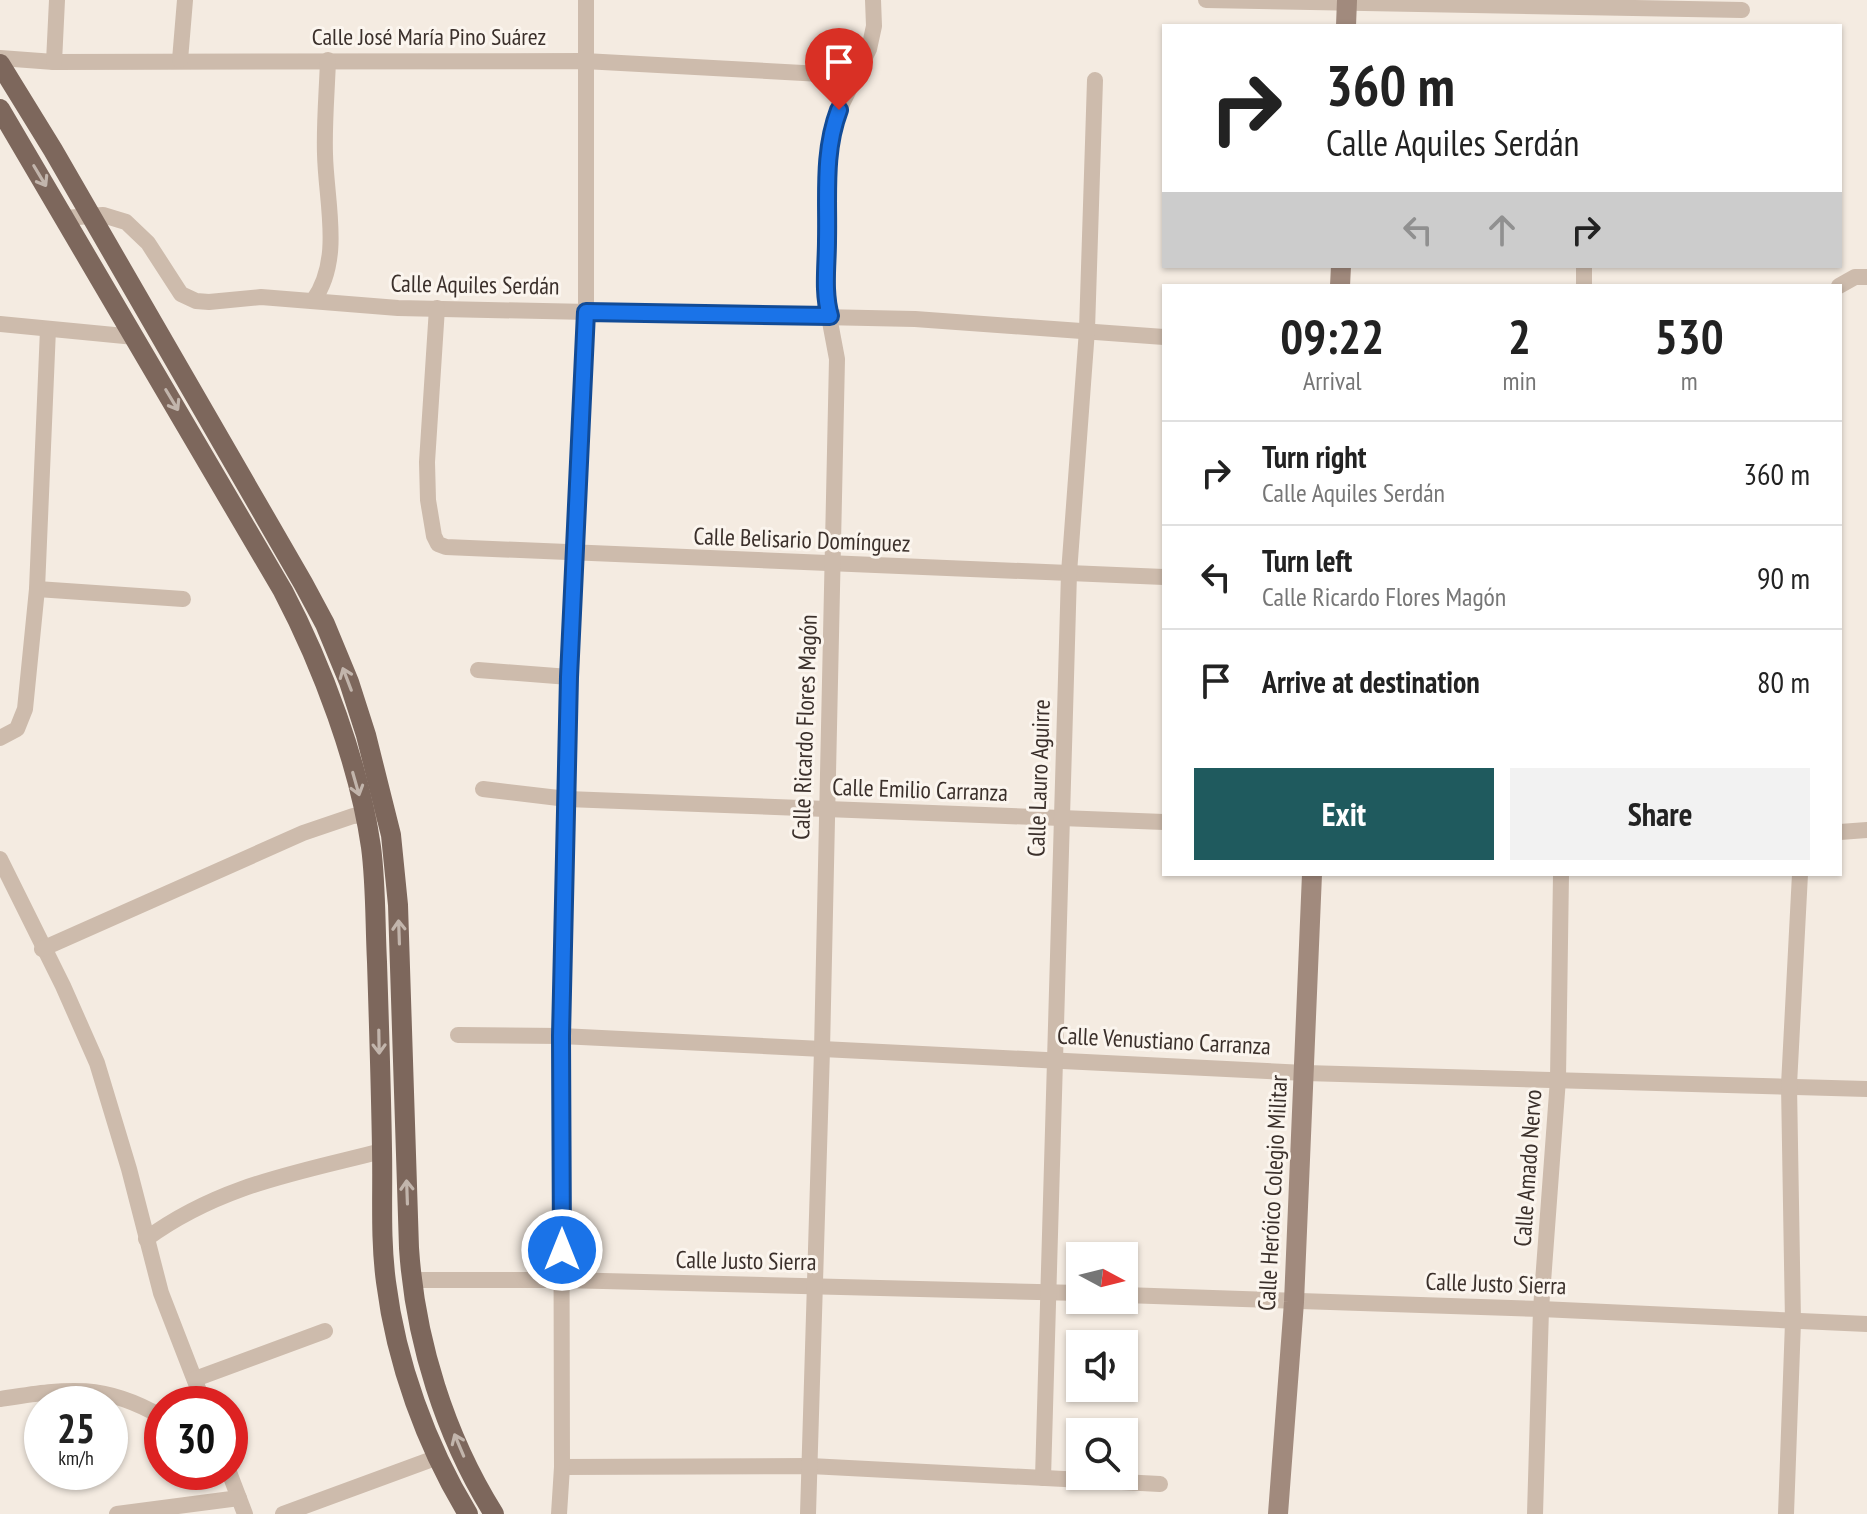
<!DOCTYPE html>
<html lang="en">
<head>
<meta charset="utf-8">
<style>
  body { margin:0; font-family:"PT Sans Narrow",sans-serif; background:#f2f2f2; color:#222; height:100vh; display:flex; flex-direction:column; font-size:30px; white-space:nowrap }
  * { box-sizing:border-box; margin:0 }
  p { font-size:26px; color:#767676 }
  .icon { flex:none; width:44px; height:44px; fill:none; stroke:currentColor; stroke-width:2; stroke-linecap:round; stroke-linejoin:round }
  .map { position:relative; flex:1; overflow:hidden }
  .sheet { position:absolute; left:1162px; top:284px; width:680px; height:592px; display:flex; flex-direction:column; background:#fff; border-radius:0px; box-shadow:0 2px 6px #0004 }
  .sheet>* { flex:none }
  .banner { position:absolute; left:1162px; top:24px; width:680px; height:244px; border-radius:0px; box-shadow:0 2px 6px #0004; background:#fff; color:#222; overflow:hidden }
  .needle { width:52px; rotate:97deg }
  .tools { position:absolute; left:1066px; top:1242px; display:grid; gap:16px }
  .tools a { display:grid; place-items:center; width:72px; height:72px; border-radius:0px; background:#fff; box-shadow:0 2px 6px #0004; font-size:40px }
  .speed { position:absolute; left:24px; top:1386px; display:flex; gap:16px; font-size:40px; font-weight:700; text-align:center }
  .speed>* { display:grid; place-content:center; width:104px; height:104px; border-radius:50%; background:#fff; box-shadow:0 2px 6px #0004; line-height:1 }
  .speed small { font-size:20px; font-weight:400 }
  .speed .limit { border:12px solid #d22; background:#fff; color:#111 }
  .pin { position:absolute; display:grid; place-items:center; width:68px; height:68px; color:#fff; margin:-82px -34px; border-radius:50% 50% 50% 0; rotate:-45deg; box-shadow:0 0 8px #0007 }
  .pin .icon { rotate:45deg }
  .me { position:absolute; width:88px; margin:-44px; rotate:0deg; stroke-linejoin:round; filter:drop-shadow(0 0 6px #0008) }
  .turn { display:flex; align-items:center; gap:28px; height:168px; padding:0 32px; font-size:36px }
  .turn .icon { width:104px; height:104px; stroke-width:2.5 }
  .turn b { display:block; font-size:56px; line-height:68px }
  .lanes { display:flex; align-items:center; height:76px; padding:0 32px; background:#0003; justify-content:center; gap:40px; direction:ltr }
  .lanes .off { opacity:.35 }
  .eta { display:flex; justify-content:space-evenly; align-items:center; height:136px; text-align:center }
  .eta b { font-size:48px; font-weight:600; line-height:56px }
  .cta { display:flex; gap:16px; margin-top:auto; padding:16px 32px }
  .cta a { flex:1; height:92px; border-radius:0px; background:#1f5a5e; color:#fff; font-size:32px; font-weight:600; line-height:92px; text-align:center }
  .cta a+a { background:#f2f2f2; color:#222 }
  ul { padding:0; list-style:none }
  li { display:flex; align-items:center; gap:24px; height:104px; padding:0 32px; border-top:2px solid #e0e0e0 }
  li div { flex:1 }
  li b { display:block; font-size:30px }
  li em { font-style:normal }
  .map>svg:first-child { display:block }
</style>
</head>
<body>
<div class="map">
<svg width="1867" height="1514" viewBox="0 0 1867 1514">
  <rect width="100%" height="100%" fill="#f4ebe1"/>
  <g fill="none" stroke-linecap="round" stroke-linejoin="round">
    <!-- minor -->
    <g stroke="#cdbbac" stroke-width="16">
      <polyline points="1206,0 1742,10"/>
      <polyline points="0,58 54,62 584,61 858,76"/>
      <polyline points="180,60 185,0"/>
      <polyline points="54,62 57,0"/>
      <polyline points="65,218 103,215 126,222 148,243 181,294 196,301 209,302 261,297 398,308 915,319 1164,337"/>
      <polyline points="1584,266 1584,286"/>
      <polyline points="1839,286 1855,277 1867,277"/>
      <path d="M313,301C343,259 326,203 325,154C324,123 327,91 328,60"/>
      <polyline points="437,308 427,462 428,500 434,536 438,544 446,547 1164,577"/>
      <polyline points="0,324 135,337"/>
      <polyline points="37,589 183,599"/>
      <polyline points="478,670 569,677"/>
      <polyline points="0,738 17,729 25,709 37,589 48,329"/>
      <polyline points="483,789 567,799 1164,822"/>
      <polyline points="1840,832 1867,830"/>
      <polyline points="0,859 63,986 97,1063 129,1169 161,1293 204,1404"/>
      <polyline points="42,949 303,833 353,816 377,814"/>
      <polyline points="458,1035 561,1036 1305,1073 1867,1089"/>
      <path d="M146,1239C220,1185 296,1173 382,1151"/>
      <polyline points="411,1280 563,1280 1080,1293"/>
      <polyline points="1124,1295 1541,1309 1867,1324"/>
      <polyline points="195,1379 325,1331"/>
      <path d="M0,1399C66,1389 102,1382 162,1417"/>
      <polyline points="562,1467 810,1466 1160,1484"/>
      <polyline points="229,1472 245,1514"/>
      <polyline points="1043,1478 1069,573 1087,330 1095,80"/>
      <polyline points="117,1514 239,1498"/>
      <polyline points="283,1514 438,1457"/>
      <polyline points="559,1514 562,1467 561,1036 569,677 586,312 586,0"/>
      <polyline points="808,1514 822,1050 837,359 827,306 828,148 839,110 869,49 874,26 873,0"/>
      <polyline points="1535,1514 1541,1309 1558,1079 1561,874"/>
      <polyline points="1786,1514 1793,1322 1789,1085 1800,874"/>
    </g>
    <!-- secondary -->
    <g stroke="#a18a7d" stroke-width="20">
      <polyline points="1346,26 1347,0"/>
      <polyline points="1340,286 1341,266"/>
      <polyline points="1278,1514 1294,1302 1312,874"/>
    </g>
    <!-- primary -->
    <g stroke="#7d675c" stroke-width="20">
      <path d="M0,64L53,150L303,583L325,624L349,682L366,735L391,835L398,905L409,1248C415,1340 445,1436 494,1514"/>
      <path d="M0,109L283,591C322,665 359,764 371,847C376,885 375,923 377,962C379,1024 381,1087 382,1149C383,1194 380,1237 386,1282C396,1362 426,1445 468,1514"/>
    </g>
  </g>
  <!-- one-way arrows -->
  <defs><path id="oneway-shaft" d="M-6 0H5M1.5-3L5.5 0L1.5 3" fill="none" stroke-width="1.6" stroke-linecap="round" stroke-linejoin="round" transform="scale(2)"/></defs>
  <g stroke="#c2b5ac">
    <use href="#oneway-shaft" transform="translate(40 176) rotate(59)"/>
    <use href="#oneway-shaft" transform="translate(172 400) rotate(59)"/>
    <use href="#oneway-shaft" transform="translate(347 679) rotate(-111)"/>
    <use href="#oneway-shaft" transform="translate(356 784) rotate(74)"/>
    <use href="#oneway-shaft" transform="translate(399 932) rotate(-92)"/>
    <use href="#oneway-shaft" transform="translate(379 1042) rotate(89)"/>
    <use href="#oneway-shaft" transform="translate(407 1192) rotate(-92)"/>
    <use href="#oneway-shaft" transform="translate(459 1445) rotate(-113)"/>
  </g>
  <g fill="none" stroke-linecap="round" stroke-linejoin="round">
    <!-- route casing -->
    <g stroke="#114b97" stroke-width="20">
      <path id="route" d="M562,1250L561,1036L569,677L586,312L830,316C823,292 827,265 827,241C828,196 823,152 839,110"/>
    </g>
    <!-- route -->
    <use href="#route" stroke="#1a73e8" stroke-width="14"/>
  </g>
  <g text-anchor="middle" stroke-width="6" stroke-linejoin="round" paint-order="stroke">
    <!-- street labels -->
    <g font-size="24" fill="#3b302b" stroke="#fbf5ee">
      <text x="429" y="45">Calle José María Pino Suárez</text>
      <text transform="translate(475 285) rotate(1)" y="8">Calle Aquiles Serdán</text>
      <text transform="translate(802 540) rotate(2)" y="8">Calle Belisario Domínguez</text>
      <text transform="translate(805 727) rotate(-88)" y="8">Calle Ricardo Flores Magón</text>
      <text transform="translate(1039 778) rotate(-88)" y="8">Calle Lauro Aguirre</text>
      <text transform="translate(920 790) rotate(2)" y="8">Calle Emilio Carranza</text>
      <text transform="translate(1164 1041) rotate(3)" y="8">Calle Venustiano Carranza</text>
      <text transform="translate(1528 1168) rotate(-86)" y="8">Calle Amado Nervo</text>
      <text transform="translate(1273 1193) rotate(-87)" y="8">Calle Heróico Colegio Militar</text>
      <text transform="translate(746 1261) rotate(1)" y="8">Calle Justo Sierra</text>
      <text transform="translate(1496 1284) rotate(2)" y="8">Calle Justo Sierra</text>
    </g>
  </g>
</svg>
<div class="tools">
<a><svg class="needle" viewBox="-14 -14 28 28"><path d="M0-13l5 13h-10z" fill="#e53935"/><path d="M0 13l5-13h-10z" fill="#767676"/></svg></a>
<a><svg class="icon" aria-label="sound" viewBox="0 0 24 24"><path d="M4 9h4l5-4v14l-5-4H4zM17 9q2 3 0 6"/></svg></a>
<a><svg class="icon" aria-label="search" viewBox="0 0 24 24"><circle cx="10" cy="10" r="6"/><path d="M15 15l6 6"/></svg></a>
</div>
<div class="speed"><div>25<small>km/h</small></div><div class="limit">30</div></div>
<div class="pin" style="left:839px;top:110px;background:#d93025"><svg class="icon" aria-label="arrive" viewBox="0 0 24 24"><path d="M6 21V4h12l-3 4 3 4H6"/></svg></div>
<svg class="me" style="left:562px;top:1250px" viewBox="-20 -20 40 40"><circle r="17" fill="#1a73e8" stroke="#fff" stroke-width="3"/><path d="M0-11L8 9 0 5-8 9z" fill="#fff"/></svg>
<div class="banner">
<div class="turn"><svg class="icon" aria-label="right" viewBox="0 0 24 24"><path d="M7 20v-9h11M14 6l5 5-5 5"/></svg><div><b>360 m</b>Calle Aquiles Serdán</div></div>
<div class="lanes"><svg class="icon off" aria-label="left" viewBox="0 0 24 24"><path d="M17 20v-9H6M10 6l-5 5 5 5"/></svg><svg class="icon off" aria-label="ahead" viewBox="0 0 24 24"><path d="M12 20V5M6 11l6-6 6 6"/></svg><svg class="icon" aria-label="right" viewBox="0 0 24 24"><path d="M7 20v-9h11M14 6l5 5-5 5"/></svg></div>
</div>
<section class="sheet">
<div class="eta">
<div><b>09:22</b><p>Arrival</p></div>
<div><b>2</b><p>min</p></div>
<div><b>530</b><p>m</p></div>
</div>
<ul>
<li><svg class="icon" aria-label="right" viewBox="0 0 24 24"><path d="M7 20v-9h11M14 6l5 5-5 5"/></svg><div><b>Turn right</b><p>Calle Aquiles Serdán</p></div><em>360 m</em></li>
<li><svg class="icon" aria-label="left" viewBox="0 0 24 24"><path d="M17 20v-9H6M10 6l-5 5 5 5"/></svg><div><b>Turn left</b><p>Calle Ricardo Flores Magón</p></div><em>90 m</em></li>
<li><svg class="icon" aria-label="arrive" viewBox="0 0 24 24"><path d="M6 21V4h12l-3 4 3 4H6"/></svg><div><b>Arrive at destination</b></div><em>80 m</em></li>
</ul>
<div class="cta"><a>Exit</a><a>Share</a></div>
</section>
</div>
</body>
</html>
